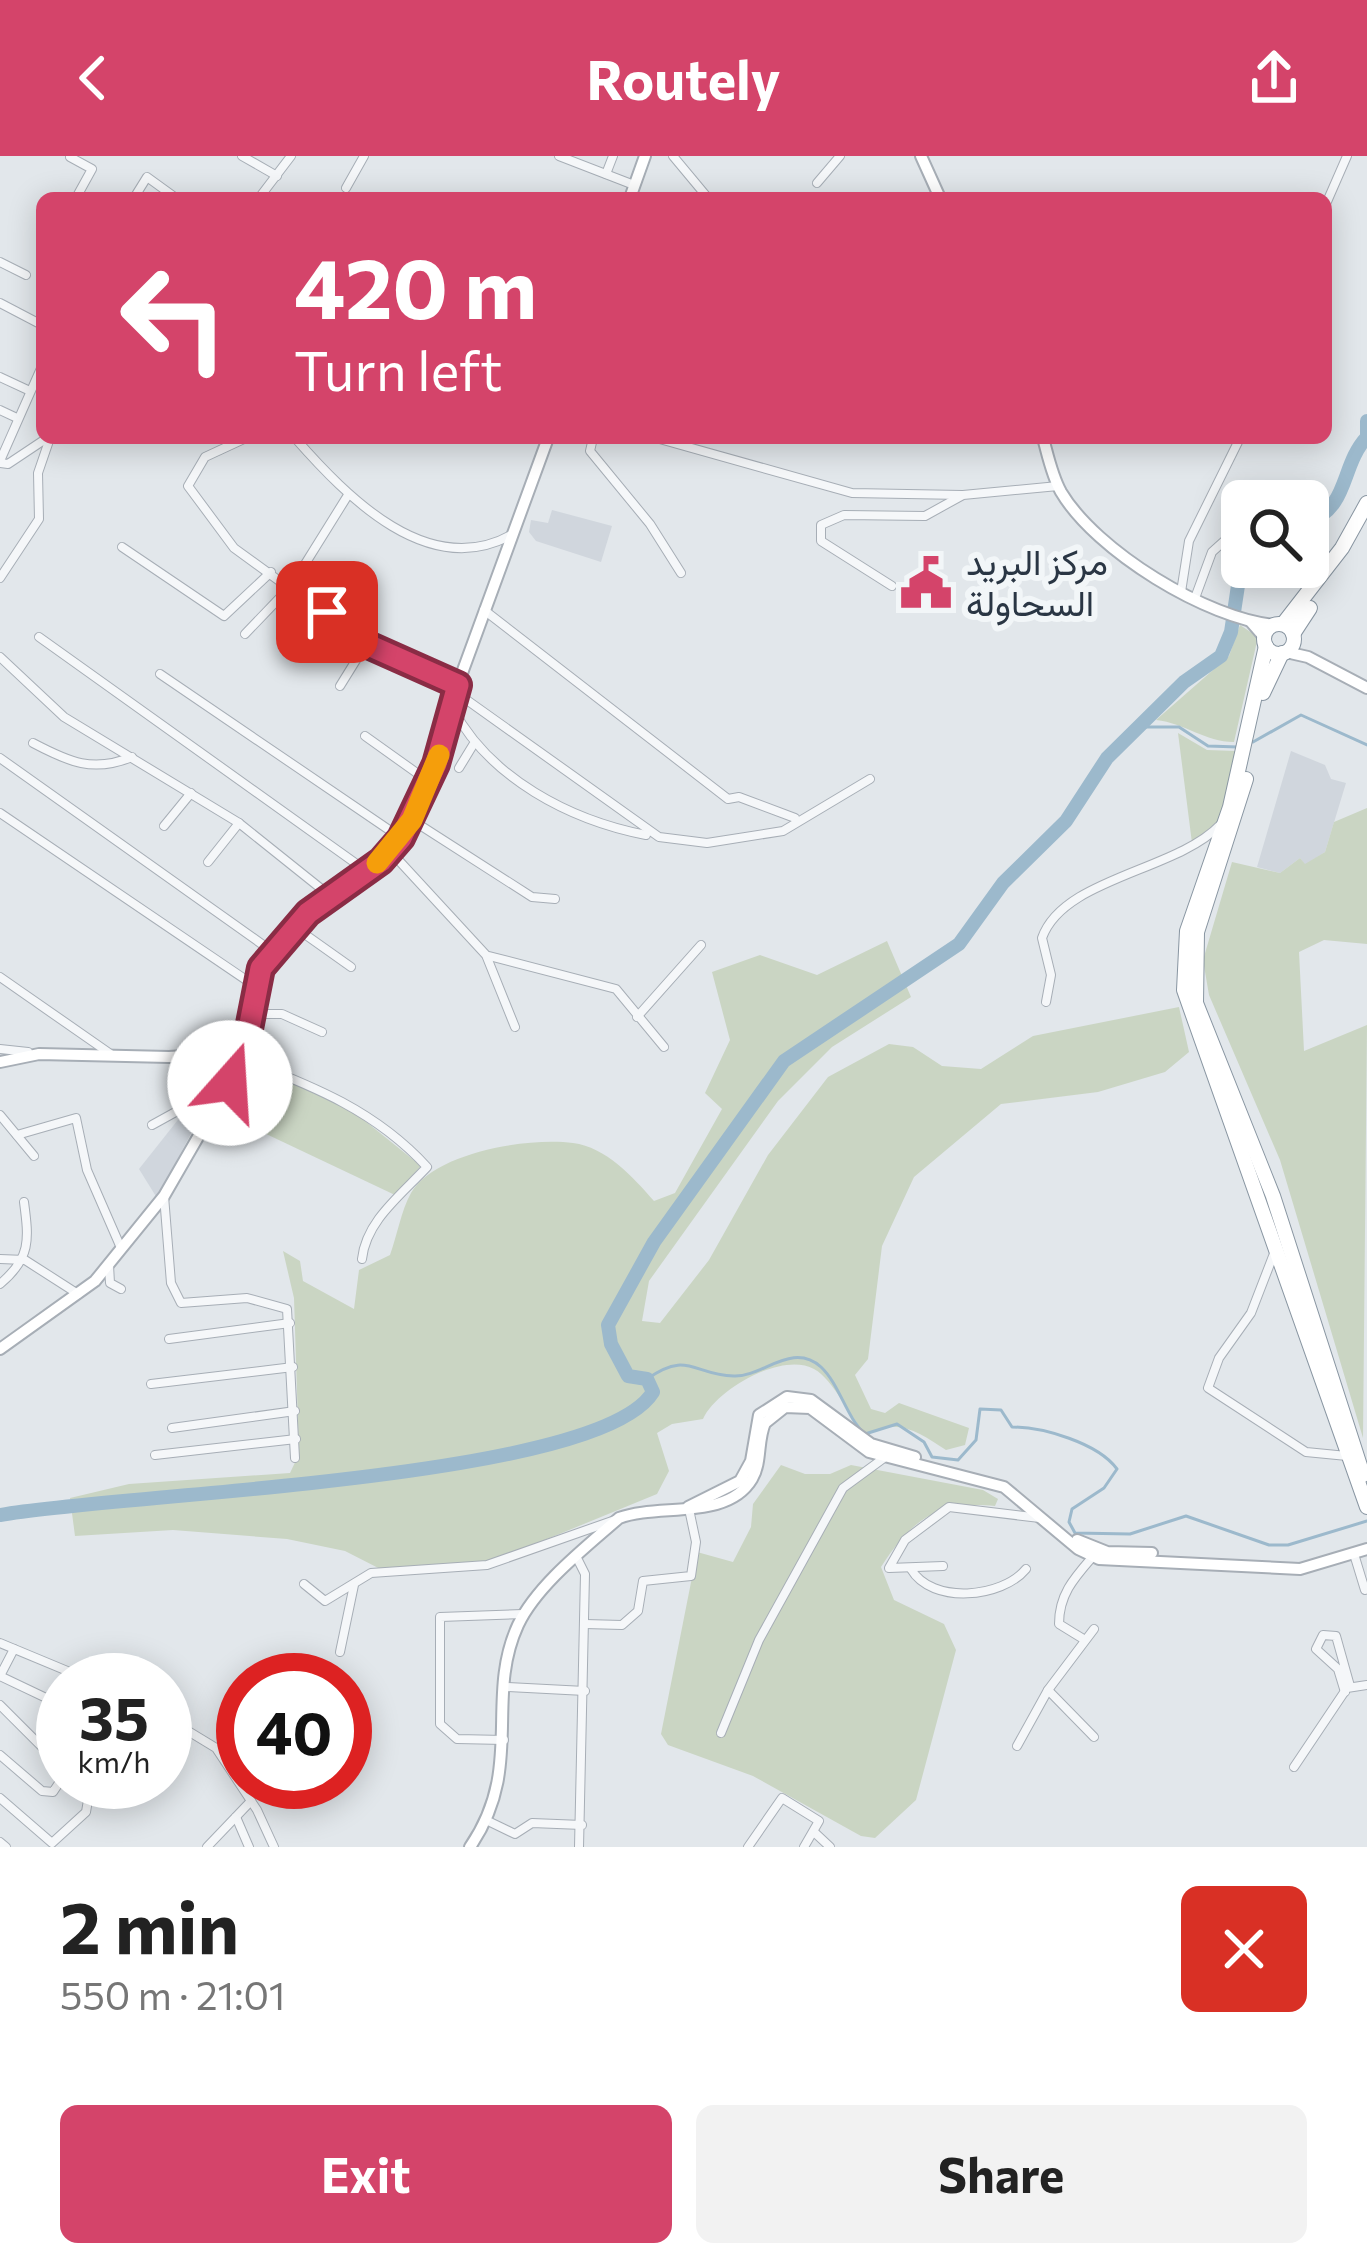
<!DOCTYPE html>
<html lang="en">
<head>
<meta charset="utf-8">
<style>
  body { margin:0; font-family:Commissioner,Vazirmatn,sans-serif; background:#f2f2f2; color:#222; height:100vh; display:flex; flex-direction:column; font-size:45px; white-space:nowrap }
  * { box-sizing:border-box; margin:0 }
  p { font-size:39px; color:#767676 }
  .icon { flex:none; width:66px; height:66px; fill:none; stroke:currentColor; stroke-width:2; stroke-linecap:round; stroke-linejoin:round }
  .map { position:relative; height:1691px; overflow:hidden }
  .drawer { display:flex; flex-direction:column; background:#fff; flex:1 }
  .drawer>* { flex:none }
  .banner { position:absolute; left:36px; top:36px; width:1296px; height:252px; border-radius:18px; box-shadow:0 6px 30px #0003; background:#d4446a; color:#fff; overflow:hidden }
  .controls { position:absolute; left:1221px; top:324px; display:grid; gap:24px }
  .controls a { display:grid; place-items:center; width:108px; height:108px; border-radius:18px; background:#fff; box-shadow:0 6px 30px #0003; font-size:60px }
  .speed { position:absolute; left:36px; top:1497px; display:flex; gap:24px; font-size:60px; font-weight:700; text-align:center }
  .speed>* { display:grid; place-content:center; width:156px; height:156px; border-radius:50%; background:#fff; box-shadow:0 6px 30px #0003; line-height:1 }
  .speed small { font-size:30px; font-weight:400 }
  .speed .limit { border:18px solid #d22; background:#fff; color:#111 }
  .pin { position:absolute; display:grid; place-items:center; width:102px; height:102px; color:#fff; margin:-51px; border-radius:24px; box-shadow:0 6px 18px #0006 }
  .me { position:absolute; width:132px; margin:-66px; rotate:19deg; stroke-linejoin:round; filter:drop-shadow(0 0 9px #0008) }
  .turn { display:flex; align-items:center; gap:42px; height:252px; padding:0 60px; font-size:54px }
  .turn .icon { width:156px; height:156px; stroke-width:2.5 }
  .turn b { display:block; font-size:84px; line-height:102px }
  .round { display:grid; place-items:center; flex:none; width:126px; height:126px; border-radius:18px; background:#f2f2f2 }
  .overview { display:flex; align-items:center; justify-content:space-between; height:204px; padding:0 60px }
  h1 { font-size:72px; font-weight:700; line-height:90px }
  .button { display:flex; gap:24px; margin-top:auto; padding:24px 60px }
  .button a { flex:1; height:138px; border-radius:18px; background:#d4446a; color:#fff; font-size:48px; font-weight:700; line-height:138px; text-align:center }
  .button a+a { background:#f2f2f2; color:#222 }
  header { display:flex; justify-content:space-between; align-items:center; height:156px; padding:0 60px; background:#d4446a; color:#fff; font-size:54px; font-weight:700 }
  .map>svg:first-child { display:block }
</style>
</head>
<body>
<header><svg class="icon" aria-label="back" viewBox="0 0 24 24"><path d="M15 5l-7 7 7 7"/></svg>Routely<svg class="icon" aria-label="share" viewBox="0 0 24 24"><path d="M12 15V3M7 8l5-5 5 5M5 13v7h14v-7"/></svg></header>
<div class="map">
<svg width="1367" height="1691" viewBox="0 0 1367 1691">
  <rect width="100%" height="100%" fill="#e2e7eb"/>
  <!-- built -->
  <g fill="#d0d6dd">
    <polygon points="552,354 612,370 601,406 536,385 529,376 531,364 548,367"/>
    <polygon points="1291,595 1325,609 1331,623 1346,627 1325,696 1305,709 1300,702 1280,717 1257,711"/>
    <polygon points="181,960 195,970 157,1042 139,1013"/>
  </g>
  <!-- green -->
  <g fill="#cad5c3">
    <path d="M1240,469L1258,481L1234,586C1205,586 1185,567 1156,564L1229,500Z"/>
    <polygon points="1178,577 1207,594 1236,595 1220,664 1192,687"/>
    <polygon points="1367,652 1367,788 1324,784 1299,796 1304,895 1367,869 1363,1282 1280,1004 1209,839 1203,804 1232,706 1280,717 1300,702 1305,708 1325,696 1334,666"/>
    <path d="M887,785L911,841L832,891L778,945L649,1125L642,1165L660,1167L709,1104L768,999L828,921L889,888L913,891L942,910L981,913L1033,880L1179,851L1189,896L1165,916L1098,936L1001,948L914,1021L882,1090L868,1203L855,1219L871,1253L885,1257L899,1247L969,1272L965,1289L946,1294C920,1277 897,1260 867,1279C850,1262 834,1224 814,1213C782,1195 716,1234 703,1263L672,1268L657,1277L669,1315L657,1338L479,1411L394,1420L345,1395L287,1383L173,1374L75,1380L70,1342L129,1328L290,1317L299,1298L294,1142L283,1095L300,1105L303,1125L354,1153L359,1114L390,1099C397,1080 401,1055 411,1037C435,996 529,981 573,987C606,991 633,1021 654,1045L675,1037L722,953L705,937L730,884L712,816L760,799L817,819Z"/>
    <polygon points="278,921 349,952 421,1010 395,1039 247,969"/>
    <path d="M781,1309L805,1318H830L851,1309L983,1334L998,1343L995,1350C938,1344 912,1363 881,1411L894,1444L944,1468L956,1494L916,1644L875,1682L861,1680L753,1620L668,1589L661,1578L697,1396L733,1406L751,1371L753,1348Z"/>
  </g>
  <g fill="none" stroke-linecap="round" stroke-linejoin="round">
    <!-- stream -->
    <g stroke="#9cb9cc" stroke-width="3">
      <polyline points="1138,571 1179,571 1208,590 1238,591"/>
      <polyline points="1253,586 1301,559 1367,589"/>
      <path d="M647,1223C688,1194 693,1219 734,1220C763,1221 792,1185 821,1211C840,1229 846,1261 865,1278L897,1268L924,1286L932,1301L958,1304L976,1284L980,1253L1001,1254L1012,1271C1043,1271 1098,1287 1117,1313L1104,1332L1072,1353L1069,1366L1075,1377L1130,1378L1186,1360L1269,1389H1288L1367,1365"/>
    </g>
    <!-- river -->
    <g stroke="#9cb9cc" stroke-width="14">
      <path d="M1308,366C1350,351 1340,310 1367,281V265"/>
      <path d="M0,1359C118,1337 598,1325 653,1236L647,1223L628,1220L611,1188L608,1169L654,1086L784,905L959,788L1003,727L1066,665L1107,602L1184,526L1221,500L1231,476L1242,403"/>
    </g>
    <!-- street casing -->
    <g stroke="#a7aeb6" stroke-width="10">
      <g id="street">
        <polyline points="242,0 277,20"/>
        <polyline points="559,0 634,29"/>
        <polyline points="673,0 708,42"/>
        <polyline points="70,1 92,13 76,42"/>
        <polyline points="606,18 613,0"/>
        <polyline points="817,27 840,0"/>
        <polyline points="346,32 364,0"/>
        <polyline points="134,42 147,21 176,42"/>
        <polyline points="259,42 291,0"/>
        <polyline points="1326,48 1347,0"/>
        <polyline points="0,106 26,119"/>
        <polyline points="0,147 42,169"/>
        <polyline points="0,221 30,235"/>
        <polyline points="0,254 17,262"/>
        <polyline points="246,282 205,301 188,330 234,392 366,488 458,528"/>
        <path d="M295,282C347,341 429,426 513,378"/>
        <polyline points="593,282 590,295 650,368 681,417"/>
        <polyline points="656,282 852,337 962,339"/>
        <polyline points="0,305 42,210"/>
        <polyline points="0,307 8,308 47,282"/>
        <polyline points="122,391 224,460 271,416"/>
        <polyline points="0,422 39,363 38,317 50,282"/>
        <polyline points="892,430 821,385 821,369 844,359 925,360 963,339 1058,330"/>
        <polyline points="1181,436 1189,385 1240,282"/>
        <polyline points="1195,442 1212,396 1242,369"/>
        <polyline points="484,454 728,643 739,641 795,662"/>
        <polyline points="245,478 292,429 348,339"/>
        <polyline points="39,481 365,714"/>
        <polyline points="0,501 64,561 239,667 329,739"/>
        <polyline points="160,518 401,682"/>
        <polyline points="340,530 366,488"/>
        <polyline points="457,537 659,681 707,687 783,675 870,623"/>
        <path d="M453,553C490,622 569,664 646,679"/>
        <polyline points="365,580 428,625"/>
        <path d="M33,587C69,606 93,617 132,601"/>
        <polyline points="0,602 273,796"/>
        <polyline points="459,612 473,589"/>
        <polyline points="0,657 255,830"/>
        <polyline points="412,664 532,741 555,743"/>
        <polyline points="164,670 191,637"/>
        <polyline points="391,696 486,799 515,871"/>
        <polyline points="208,706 239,667"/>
        <polyline points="296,772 351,811"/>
        <polyline points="489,800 616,833 664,891"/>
        <polyline points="0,821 112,899"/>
        <path d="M1046,846L1051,819L1042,782C1063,722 1176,715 1220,669"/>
        <polyline points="253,858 282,858 322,876"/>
        <polyline points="637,861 701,789"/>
        <polyline points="0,893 28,896"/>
        <path d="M243,903C313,930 376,955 427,1011C401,1039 366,1065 362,1103"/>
        <polyline points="0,959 34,1000"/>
        <polyline points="152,969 228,927"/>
        <polyline points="17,979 76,962 87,1014 121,1092"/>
        <polyline points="164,1040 171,1127 181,1147 247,1142 287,1153 295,1302"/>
        <polyline points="1275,1095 1251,1157 1219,1202 1208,1232 1306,1296 1347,1300"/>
        <polyline points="0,1103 25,1104 78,1138"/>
        <polyline points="109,1109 110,1127 121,1133"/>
        <path d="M0,1128C31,1102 29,1084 24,1046"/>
        <polyline points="169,1183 290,1167"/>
        <polyline points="151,1228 293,1211"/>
        <polyline points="172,1272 295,1255"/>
        <polyline points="155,1299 296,1283"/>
        <polyline points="1354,1398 1365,1434"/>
        <polyline points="577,1402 585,1418 579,1691"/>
        <polyline points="943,1410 889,1412 905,1384 949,1351 1040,1362"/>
        <path d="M911,1413C932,1449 1002,1442 1026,1413"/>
        <polyline points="304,1428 325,1445 371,1417 487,1409 615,1364"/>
        <polyline points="585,1468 622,1469 638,1455 643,1425 691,1420 696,1386 689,1353"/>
        <path d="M1085,1484L1059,1468C1059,1437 1076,1420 1095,1398"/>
        <polyline points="0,1487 89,1524"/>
        <polyline points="340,1496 354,1429"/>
        <polyline points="0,1520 63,1550"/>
        <polyline points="0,1520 14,1493"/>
        <polyline points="507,1531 585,1535"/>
        <polyline points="1048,1534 1094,1581"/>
        <polyline points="1345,1536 1338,1513 1316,1493 1323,1479 1336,1480 1350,1530"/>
        <polyline points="0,1549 63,1612"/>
        <polyline points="165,1561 216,1592 257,1654 274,1691"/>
        <polyline points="721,1577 759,1484 843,1332 888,1299"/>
        <polyline points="504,1584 457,1583 440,1568 440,1461 523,1458"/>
        <polyline points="1017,1590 1048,1534 1094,1473"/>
        <polyline points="0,1599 42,1635 53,1636 63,1621"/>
        <polyline points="1294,1611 1347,1532 1367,1529"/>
        <polyline points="0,1642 52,1687 86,1656 91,1626"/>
        <polyline points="236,1661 249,1691"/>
        <polyline points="488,1665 515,1678 532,1667 582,1669"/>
        <polyline points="814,1676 830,1691"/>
        <polyline points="0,1686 6,1691"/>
        <polyline points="207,1691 251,1645"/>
        <polyline points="748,1691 782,1642 819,1665 804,1691"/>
      </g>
    </g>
    <!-- secondary casing -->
    <g stroke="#a7aeb6" stroke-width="14">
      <g id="secondary">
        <polyline points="921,0 940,42"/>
        <polyline points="630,42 645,0"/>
        <path d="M1043,282C1048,300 1052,320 1061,336C1096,395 1207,463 1275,469"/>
        <polyline points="1251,466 1264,481"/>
        <polyline points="1286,496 1308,501 1367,532"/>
        <polyline points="0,906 39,898 169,901 244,896"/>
        <polyline points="0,1193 95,1125 164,1040 243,903 261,812 308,757 381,705 401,682 436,608 458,528 548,282"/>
        <polyline points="688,1351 740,1325 751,1305 759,1259 787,1241 811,1244 871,1288 915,1301"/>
        <polyline points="1077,1384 1107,1396 1152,1397"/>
        <path d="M470,1691C525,1611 484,1543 518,1469C537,1429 586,1391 619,1362C658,1347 727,1365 752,1323C762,1306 757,1285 765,1267L785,1251L810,1252L869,1296L1004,1331L1078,1393L1099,1403L1300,1413L1367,1393"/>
      </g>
    </g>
    <!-- highway casing -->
    <g stroke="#8996a2" stroke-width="16">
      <g id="highway">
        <polyline points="1283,468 1342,392 1367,347"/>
        <circle cx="1279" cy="483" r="15"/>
        <polyline points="1293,478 1310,452"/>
        <polyline points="1266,490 1230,651 1187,775 1184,834 1367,1351"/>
        <polyline points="1263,537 1282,497"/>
        <polyline points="1246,623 1197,776 1196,847 1273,1040 1363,1319"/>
      </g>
    </g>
    <!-- street -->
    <use href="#street" stroke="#f5f7f9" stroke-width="8"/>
    <!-- secondary -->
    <use href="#secondary" stroke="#fff" stroke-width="10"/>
    <!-- highway -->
    <use href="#highway" stroke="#fff" stroke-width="14"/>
  </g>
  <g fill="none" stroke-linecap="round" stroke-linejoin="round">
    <!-- route casing -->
    <g stroke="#8a2c45" stroke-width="30">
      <polyline id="route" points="230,927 243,903 261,812 308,757 381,705 401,682 436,608 458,529 366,488 327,456"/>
    </g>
    <!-- route -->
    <use href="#route" stroke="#d4446a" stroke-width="21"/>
    <!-- slow -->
    <polyline stroke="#f59e0b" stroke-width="21" points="377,707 412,664 439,599"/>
  </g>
  <!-- icons -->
  <defs>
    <g id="civic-bare" transform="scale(4.14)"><path d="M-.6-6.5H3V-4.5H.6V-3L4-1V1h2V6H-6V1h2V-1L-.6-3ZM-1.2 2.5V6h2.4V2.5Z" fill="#d4446a" stroke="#f2f6f8" stroke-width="2.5" paint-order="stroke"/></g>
  </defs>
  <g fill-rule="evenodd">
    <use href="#civic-bare" x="926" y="427"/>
  </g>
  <g text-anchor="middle" stroke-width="12" stroke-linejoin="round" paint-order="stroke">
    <!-- poi labels -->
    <g font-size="36" fill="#2a3644" stroke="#f2f6f8" text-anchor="start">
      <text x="966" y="419">مركز البريد<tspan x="966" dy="41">السحاولة</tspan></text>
    </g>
  </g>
</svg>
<div class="controls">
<a><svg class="icon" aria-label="search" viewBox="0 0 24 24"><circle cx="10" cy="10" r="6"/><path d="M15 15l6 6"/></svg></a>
</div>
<div class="speed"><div>35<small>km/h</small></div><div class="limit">40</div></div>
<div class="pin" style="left:327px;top:456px;background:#d93025"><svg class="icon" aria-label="arrive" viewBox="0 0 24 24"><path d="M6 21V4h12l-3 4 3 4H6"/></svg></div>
<svg class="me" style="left:230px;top:927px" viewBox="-20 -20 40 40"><circle r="19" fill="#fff"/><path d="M0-13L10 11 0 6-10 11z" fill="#d4446a"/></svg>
<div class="banner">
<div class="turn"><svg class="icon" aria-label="left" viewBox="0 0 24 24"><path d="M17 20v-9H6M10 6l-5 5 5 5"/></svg><div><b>420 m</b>Turn left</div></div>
</div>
</div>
<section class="drawer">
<div class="overview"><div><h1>2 min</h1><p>550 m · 21:01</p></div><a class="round" style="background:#d93025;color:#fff"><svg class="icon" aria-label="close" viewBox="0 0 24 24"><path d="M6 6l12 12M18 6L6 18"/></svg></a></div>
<div class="button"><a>Exit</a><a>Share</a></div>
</section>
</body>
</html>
